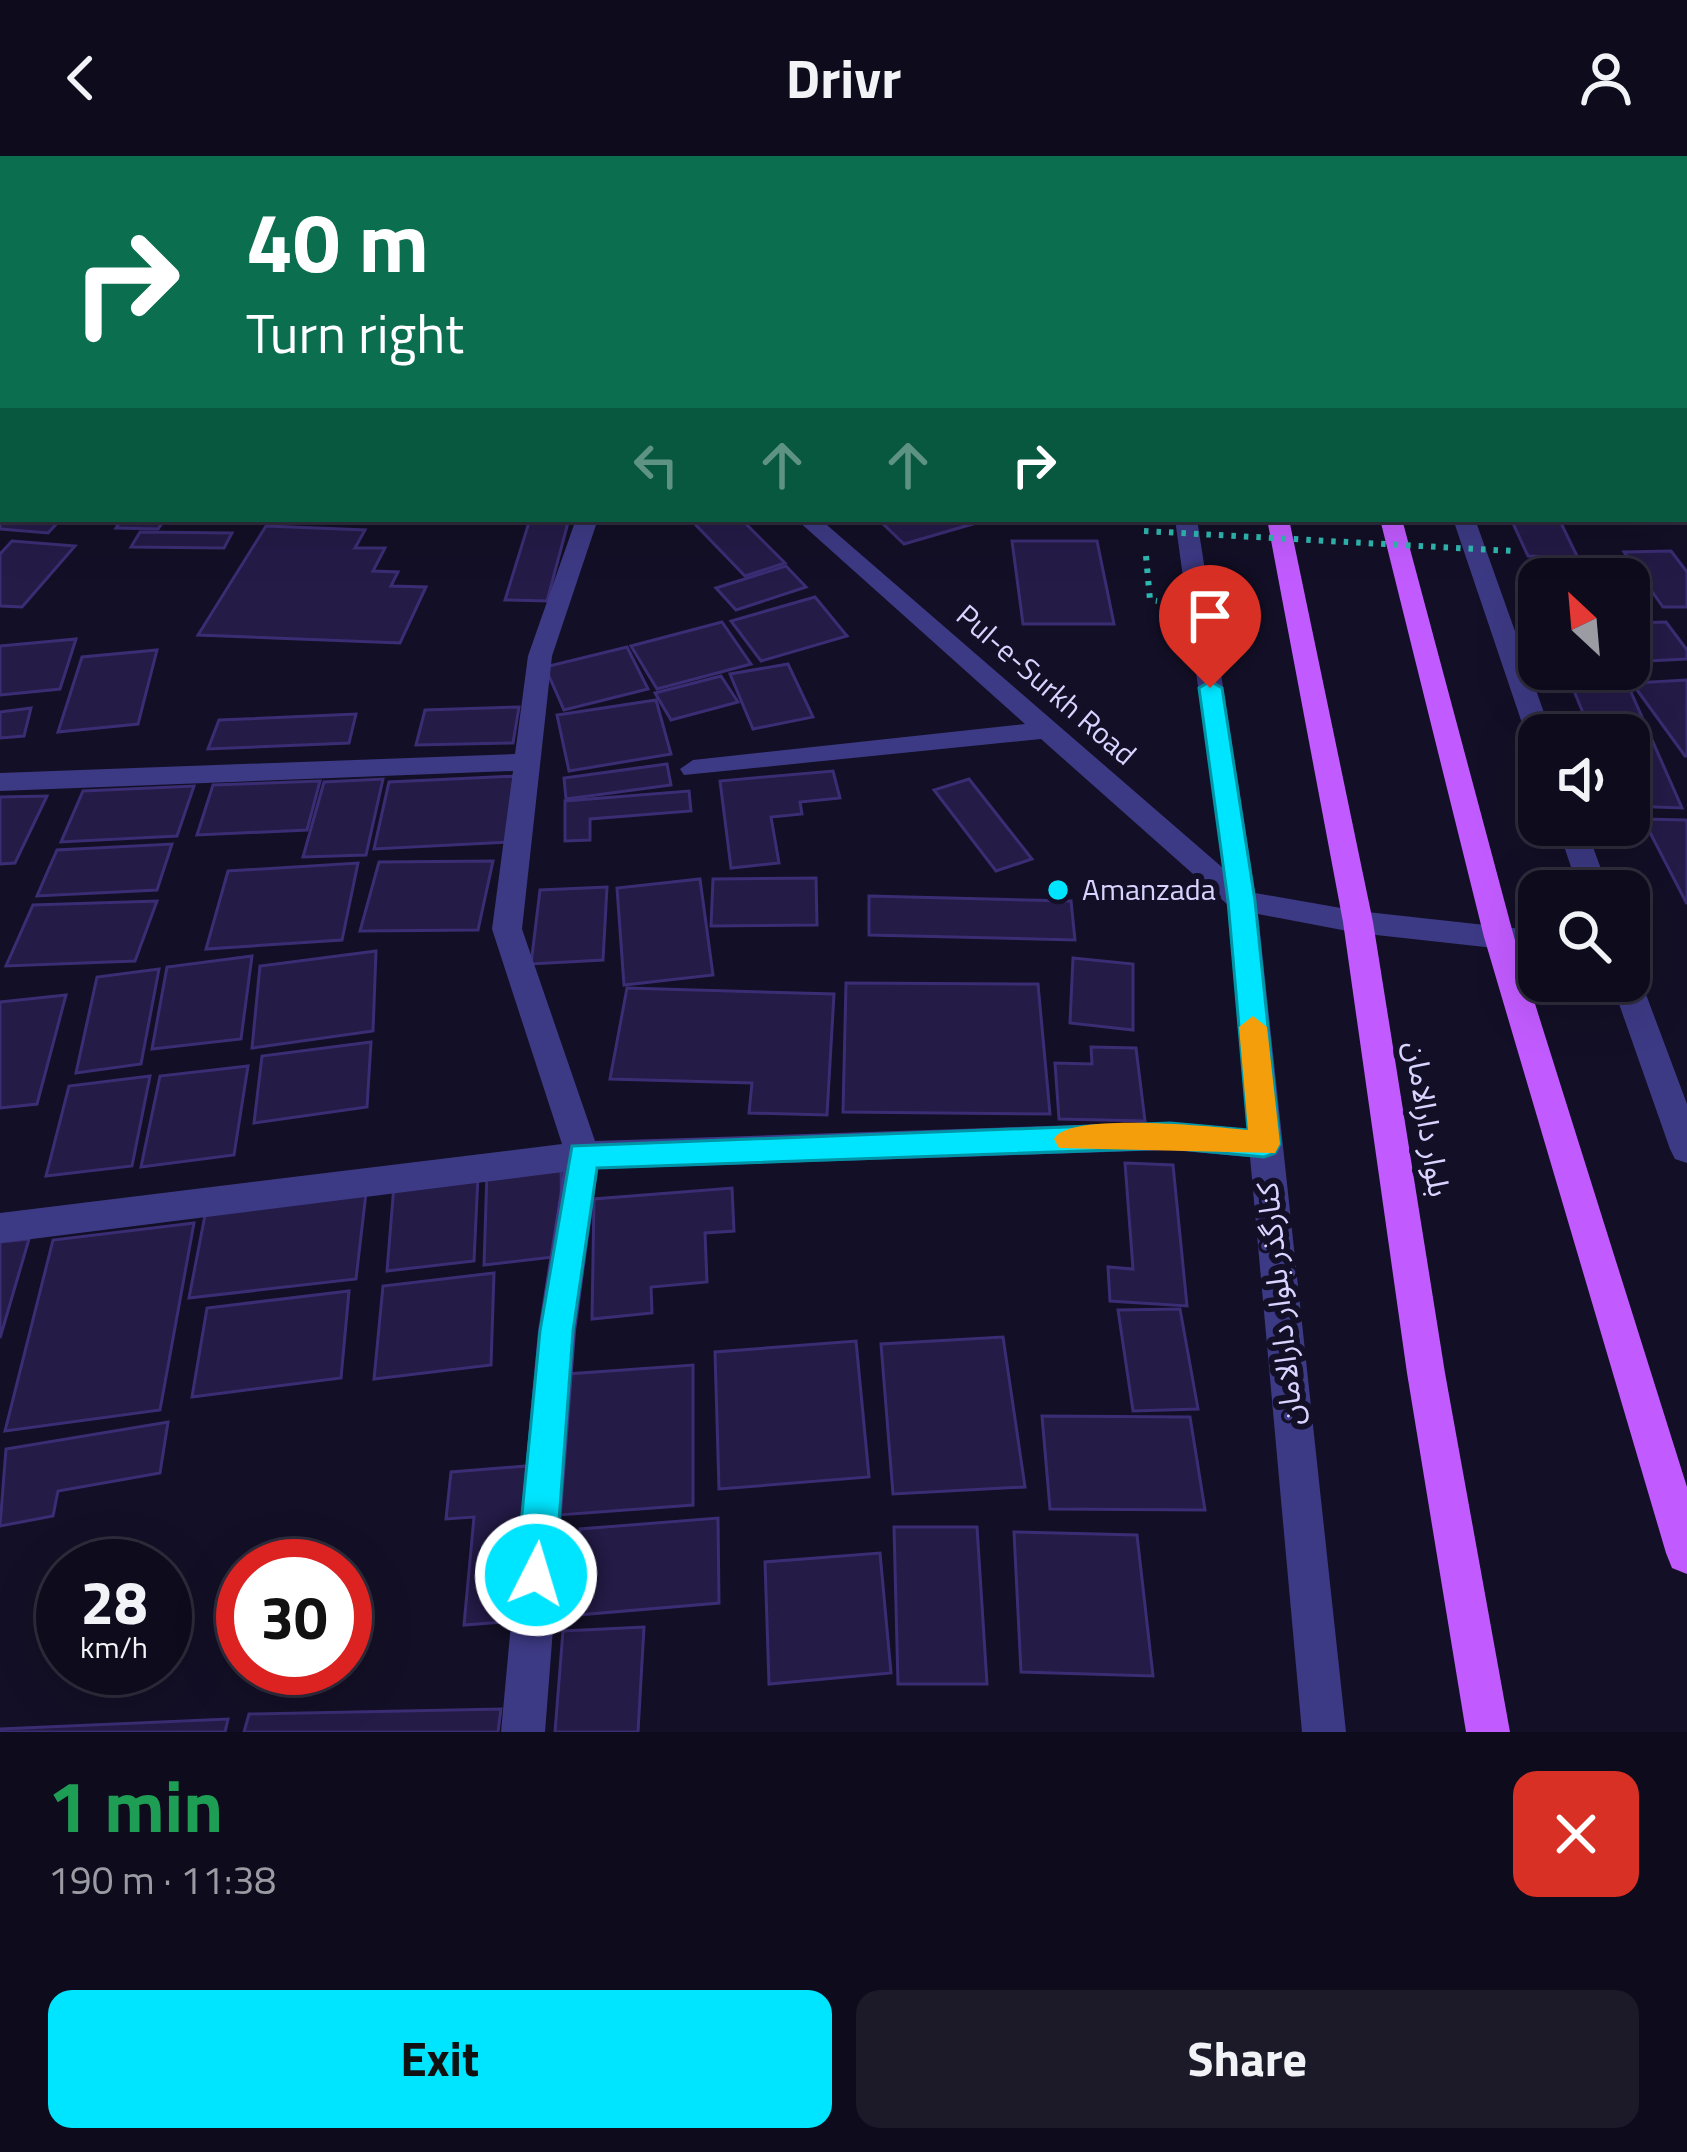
<!DOCTYPE html>
<html lang="en">
<head>
<meta charset="utf-8">
<style>
  body { margin:0; font-family:"Titillium Web","Noto Sans Arabic",sans-serif; background:#1c1929; color:#f1f3f6; height:100vh; display:flex; flex-direction:column; font-size:45px; white-space:nowrap }
  * { box-sizing:border-box; margin:0 }
  p { font-size:39px; color:#9b9ba3 }
  .icon { flex:none; width:66px; height:66px; fill:none; stroke:currentColor; stroke-width:2; stroke-linecap:round; stroke-linejoin:round }
  .map { position:relative; height:1576px; overflow:hidden }
  .details { display:flex; flex-direction:column; background:#0e0b1c; flex:1 }
  .details>* { flex:none }
  .top-card { position:absolute; left:0px; top:0px; width:1689px; height:366px; box-shadow:0 12px 48px #0002,0 0 0 3px #2e2b3b; background:#0b6e4f; color:#fff; overflow:hidden }
  .needle { width:78px; rotate:334deg }
  .controls { position:absolute; left:1518px; top:402px; display:grid; gap:24px }
  .controls a { display:grid; place-items:center; width:132px; height:132px; border-radius:24px; background:#0e0b1c; box-shadow:0 12px 48px #0002,0 0 0 3px #2e2b3b; font-size:60px }
  .speed { position:absolute; left:36px; top:1383px; display:flex; gap:24px; font-size:60px; font-weight:700; text-align:center }
  .speed>* { display:grid; place-content:center; width:156px; height:156px; border-radius:50%; background:#0e0b1c; box-shadow:0 12px 48px #0002,0 0 0 3px #2e2b3b; line-height:1 }
  .speed small { font-size:30px; font-weight:400 }
  .speed .limit { border:18px solid #d22; background:#fff; color:#111 }
  .pin { position:absolute; display:grid; place-items:center; width:102px; height:102px; color:#fff; margin:-123px -51px; border-radius:50% 50% 50% 0; rotate:-45deg; box-shadow:0 0 12px #0007 }
  .pin .icon { rotate:45deg }
  .me { position:absolute; width:132px; margin:-66px; rotate:5deg; stroke-linejoin:round; filter:drop-shadow(0 0 9px #0008) }
  .turn { display:flex; align-items:center; gap:42px; height:252px; padding:0 48px; font-size:54px }
  .turn .icon { width:156px; height:156px; stroke-width:2.5 }
  .turn b { display:block; font-size:84px; line-height:102px }
  .lanes { display:flex; align-items:center; height:114px; padding:0 48px; background:#0003; justify-content:center; gap:60px; direction:ltr }
  .lanes .off { opacity:.35 }
  .round { display:grid; place-items:center; flex:none; width:126px; height:126px; border-radius:24px; background:#1c1929 }
  .headline { display:flex; align-items:center; justify-content:space-between; height:204px; padding:0 48px }
  h1 { font-size:72px; font-weight:700; line-height:90px; color:#1e9e55 }
  .action { display:flex; gap:24px; margin-top:auto; padding:24px 48px }
  .action a { flex:1; height:138px; border-radius:24px; background:#00e5ff; color:#111; font-size:48px; font-weight:700; line-height:138px; text-align:center }
  .action a+a { background:#1c1929; color:#f1f3f6 }
  header { display:flex; justify-content:space-between; align-items:center; height:156px; padding:0 48px; background:#0e0b1c; font-size:54px; font-weight:700 }
  .map>svg:first-child { display:block }
</style>
</head>
<body>
<header><svg class="icon" aria-label="back" viewBox="0 0 24 24"><path d="M15 5l-7 7 7 7"/></svg>Drivr<svg class="icon" aria-label="person" viewBox="0 0 24 24"><circle cx="12" cy="8" r="4"/><path d="M4 21q1-7 8-7t8 7"/></svg></header>
<div class="map">
<svg width="1687" height="1576" viewBox="0 0 1687 1576">
  <rect width="100%" height="100%" fill="#130f26"/>
  <!-- building -->
  <g fill="#241b47" stroke="#3b2d73" stroke-width="3">
    <polygon points="940,0 1103,0 1103,3 1058,3"/>
    <polygon points="0,342 3,363 61,363 48,377 0,373"/>
    <polygon points="122,363 165,363 158,373 116,372"/>
    <polygon points="530,363 569,363 547,445 505,444"/>
    <polygon points="690,363 741,363 785,407 745,420"/>
    <polygon points="878,363 971,363 976,367 904,388"/>
    <polygon points="1511,363 1559,363 1578,402 1528,400"/>
    <polygon points="266,370 365,374 355,392 385,392 373,415 398,416 391,430 426,431 400,487 198,479"/>
    <polygon points="140,376 232,377 224,392 131,391"/>
    <polygon points="12,385 75,390 22,451 0,450 0,398"/>
    <polygon points="1012,385 1097,385 1114,468 1023,468"/>
    <polygon points="1671,395 1687,416 1687,451 1663,451 1624,396"/>
    <polygon points="786,410 806,431 736,454 716,432"/>
    <polygon points="1525,412 1567,414 1570,423 1539,423 1539,448"/>
    <polygon points="815,441 847,480 761,505 731,465"/>
    <polygon points="722,466 751,508 657,533 631,490"/>
    <polygon points="1666,466 1687,494 1687,503 1629,506 1629,467"/>
    <polygon points="76,483 60,533 0,539 0,490"/>
    <polygon points="627,491 648,533 564,554 545,511"/>
    <polygon points="157,494 138,568 58,576 82,501"/>
    <polygon points="788,508 813,561 753,573 730,518"/>
    <polygon points="721,520 738,546 671,564 655,537"/>
    <polygon points="1687,524 1687,600 1685,600 1632,527"/>
    <polygon points="1570,525 1627,527 1682,652 1629,650 1629,579 1592,579"/>
    <polygon points="656,544 671,598 569,615 557,559"/>
    <polygon points="519,551 513,587 416,589 425,554"/>
    <polygon points="31,552 24,580 0,582 0,556"/>
    <polygon points="356,558 349,587 208,593 219,564"/>
    <polygon points="667,608 671,629 566,643 564,622"/>
    <polygon points="833,615 840,642 800,646 802,658 771,661 779,707 731,712 720,625"/>
    <polygon points="518,620 510,686 374,693 389,626"/>
    <polygon points="383,623 366,699 303,701 324,626"/>
    <polygon points="969,623 1032,703 996,715 934,634"/>
    <polygon points="320,625 307,674 197,679 213,629"/>
    <polygon points="194,630 177,680 61,686 83,635"/>
    <polygon points="689,635 691,655 590,663 590,684 565,685 565,645"/>
    <polygon points="47,640 15,707 0,708 0,641"/>
    <polygon points="1643,663 1687,664 1687,748"/>
    <polygon points="172,688 157,734 37,740 57,694"/>
    <polygon points="493,705 478,774 360,775 379,706"/>
    <polygon points="358,707 342,784 206,793 228,715"/>
    <polygon points="816,722 817,769 711,770 713,723"/>
    <polygon points="700,723 713,819 624,829 617,732"/>
    <polygon points="607,731 603,804 531,808 540,734"/>
    <polygon points="869,740 1071,745 1075,784 869,779"/>
    <polygon points="157,745 135,805 6,810 33,749"/>
    <polygon points="376,795 373,875 252,892 260,810"/>
    <polygon points="252,800 241,883 152,893 167,811"/>
    <polygon points="1073,802 1133,808 1133,874 1070,867"/>
    <polygon points="159,813 141,908 76,917 97,821"/>
    <polygon points="846,827 1038,828 1050,958 843,956"/>
    <polygon points="627,832 834,838 827,959 749,957 752,927 610,923"/>
    <polygon points="66,839 37,948 0,952 0,846"/>
    <polygon points="371,886 367,951 254,967 262,900"/>
    <polygon points="1091,891 1136,892 1145,965 1059,963 1055,907 1092,908"/>
    <polygon points="248,910 234,999 141,1011 160,920"/>
    <polygon points="150,920 132,1010 46,1020 69,930"/>
    <polygon points="561,1007 562,1100 484,1109 487,1015"/>
    <polygon points="1125,1007 1173,1009 1187,1150 1110,1145 1108,1111 1133,1113"/>
    <polygon points="478,1020 474,1105 387,1115 394,1029"/>
    <polygon points="732,1032 734,1075 705,1077 707,1126 651,1131 652,1157 592,1163 594,1043"/>
    <polygon points="366,1037 356,1123 189,1142 206,1054"/>
    <polygon points="194,1067 160,1254 5,1275 53,1084"/>
    <polygon points="29,1083 0,1182 0,1086"/>
    <polygon points="494,1117 491,1209 374,1223 383,1130"/>
    <polygon points="349,1135 341,1222 192,1241 207,1152"/>
    <polygon points="1180,1153 1198,1253 1133,1255 1118,1154"/>
    <polygon points="1003,1181 1025,1331 893,1338 881,1188"/>
    <polygon points="856,1185 869,1321 719,1333 715,1196"/>
    <polygon points="693,1209 693,1349 559,1359 567,1218"/>
    <polygon points="1042,1260 1190,1261 1205,1354 1050,1353"/>
    <polygon points="168,1266 160,1317 58,1335 53,1360 0,1370 6,1293"/>
    <polygon points="527,1310 516,1465 464,1469 474,1361 446,1363 451,1316"/>
    <polygon points="718,1362 719,1447 577,1459 580,1373"/>
    <polygon points="894,1371 977,1371 987,1528 898,1528"/>
    <polygon points="1014,1376 1137,1379 1153,1520 1021,1516"/>
    <polygon points="880,1397 891,1517 769,1528 765,1406"/>
    <polygon points="644,1471 638,1576 555,1576 563,1475"/>
    <polygon points="501,1553 498,1576 244,1576 249,1558"/>
    <polygon points="228,1563 225,1576 0,1576 0,1573"/>
  </g>
  <g fill="none" stroke-linecap="round" stroke-linejoin="round">
    <!-- path -->
    <polyline stroke="#2fb8b0" stroke-width="6" stroke-dasharray="4.5 8" stroke-linecap="butt" points="1146,400 1150,444 1157,445"/>
    <!-- minor -->
    <g fill="#3d3a85" fill-rule="evenodd">
      <polygon points="158,0 174,0 156,3"/>
      <polygon points="404,0 422,0 424,3 406,3"/>
      <polygon points="454,0 482,0 452,3"/>
      <polygon points="1134,0 1150,0 1151,3 1135,3"/>
      <polygon points="1332,0 1348,0 1349,3 1333,3"/>
      <polygon points="1605,0 1637,0 1603,3"/>
      <rect x="1686" y="263" width="1" height="12"/>
      <polygon points="576,363 598,363 552,500 522,773 595,985 1170,966 1248,973 1228,749 1041,583 684,619 680,613 693,604 1025,568 796,363 820,363 1223,712 1175,363 1197,363 1255,737 1358,755 1539,775 1539,797 1358,777 1258,758 1346,1576 1302,1576 1250,1001 1170,994 598,1013 576,1175 545,1576 501,1576 538,1175 563,1016 0,1087 0,1057 562,988 492,773 513,615 0,635 0,617 515,598 528,500"/>
      <polygon points="1453,363 1475,363 1552,579 1539,579 1539,587 1526,579"/>
      <polygon points="1557,669 1585,669 1609,735 1579,735"/>
      <polygon points="1629,814 1641,825 1687,948 1687,1007 1675,1003 1670,993 1611,825 1629,825"/>
    </g>
    <!-- major -->
    <g fill="#c25bff" fill-rule="evenodd">
      <polygon points="1196,0 1212,0 1213,3 1197,3"/>
      <polygon points="1279,0 1295,0 1296,3 1280,3"/>
      <polygon points="1267,363 1289,363 1373,766 1445,1217 1510,1576 1466,1576 1407,1217 1343,766"/>
      <polygon points="1380,363 1402,363 1514,781 1687,1331 1687,1418 1672,1412 1666,1397 1484,781"/>
    </g>
    <!-- path-bridge -->
    <polyline stroke="#2fb8b0" stroke-width="6" stroke-dasharray="4.5 8" stroke-linecap="butt" points="1144,375 1513,395"/>
  </g>
  <!-- route -->
  <polygon fill="#00e5ff" stroke="#0095a6" stroke-width="3" points="1210,525 1222,532 1255,745 1280,988 1275,997 1264,1001 1170,992 597,1012 573,1175 555,1419 549,1433 536,1438 522,1433 516,1419 540,1175 572,990 1170,967 1248,974 1228,745 1199,532"/>
  <!-- slow -->
  <path fill="#f59e0b" d="M1253,860L1267,871L1280,988L1275,997L1059,992L1054,983C1068,955 1215,971 1248,974L1239,871Z"/>
  <!-- markers -->
  <circle fill="#00e5ff" stroke="#130f26" stroke-width="4.5" cx="1058" cy="734" r="12"/>
  <g text-anchor="middle" stroke-width="12" stroke-linejoin="round" paint-order="stroke">
    <!-- street labels -->
    <g font-size="30" fill="#d9d4ff" stroke="#130f26">
      <text transform="translate(1046 529) rotate(41)" y="10">Pul-e-Surkh Road</text>
      <text transform="translate(1427 963) rotate(81)" y="10">بلوار دارالامان</text>
      <text transform="translate(1280 1148) rotate(-96)" y="10">کنارگذر بلوار دارالامان</text>
    </g>
    <!-- poi labels -->
    <g font-size="30" fill="#d9d4ff" stroke="#130f26" text-anchor="start">
      <text x="1082" y="744">Amanzada</text>
    </g>
  </g>
</svg>
<div class="controls">
<a><svg class="needle" viewBox="-14 -14 28 28"><path d="M0-13l5 13h-10z" fill="#e53935"/><path d="M0 13l5-13h-10z" fill="#9b9ba3"/></svg></a>
<a><svg class="icon" aria-label="sound" viewBox="0 0 24 24"><path d="M4 9h4l5-4v14l-5-4H4zM17 9q2 3 0 6"/></svg></a>
<a><svg class="icon" aria-label="search" viewBox="0 0 24 24"><circle cx="10" cy="10" r="6"/><path d="M15 15l6 6"/></svg></a>
</div>
<div class="speed"><div>28<small>km/h</small></div><div class="limit">30</div></div>
<div class="pin" style="left:1210px;top:532px;background:#d93025"><svg class="icon" aria-label="arrive" viewBox="0 0 24 24"><path d="M6 21V4h12l-3 4 3 4H6"/></svg></div>
<svg class="me" style="left:536px;top:1419px" viewBox="-20 -20 40 40"><circle r="17" fill="#00e5ff" stroke="#fff" stroke-width="3"/><path d="M0-11L8 9 0 5-8 9z" fill="#fff"/></svg>
<div class="top-card">
<div class="turn"><svg class="icon" aria-label="right" viewBox="0 0 24 24"><path d="M7 20v-9h11M14 6l5 5-5 5"/></svg><div><b>40 m</b>Turn right</div></div>
<div class="lanes"><svg class="icon off" aria-label="left" viewBox="0 0 24 24"><path d="M17 20v-9H6M10 6l-5 5 5 5"/></svg><svg class="icon off" aria-label="ahead" viewBox="0 0 24 24"><path d="M12 20V5M6 11l6-6 6 6"/></svg><svg class="icon off" aria-label="ahead" viewBox="0 0 24 24"><path d="M12 20V5M6 11l6-6 6 6"/></svg><svg class="icon" aria-label="right" viewBox="0 0 24 24"><path d="M7 20v-9h11M14 6l5 5-5 5"/></svg></div>
</div>
</div>
<section class="details">
<div class="headline"><div><h1>1 min</h1><p>190 m · 11:38</p></div><a class="round" style="background:#d93025;color:#fff"><svg class="icon" aria-label="close" viewBox="0 0 24 24"><path d="M6 6l12 12M18 6L6 18"/></svg></a></div>
<div class="action"><a>Exit</a><a>Share</a></div>
</section>
</body>
</html>
